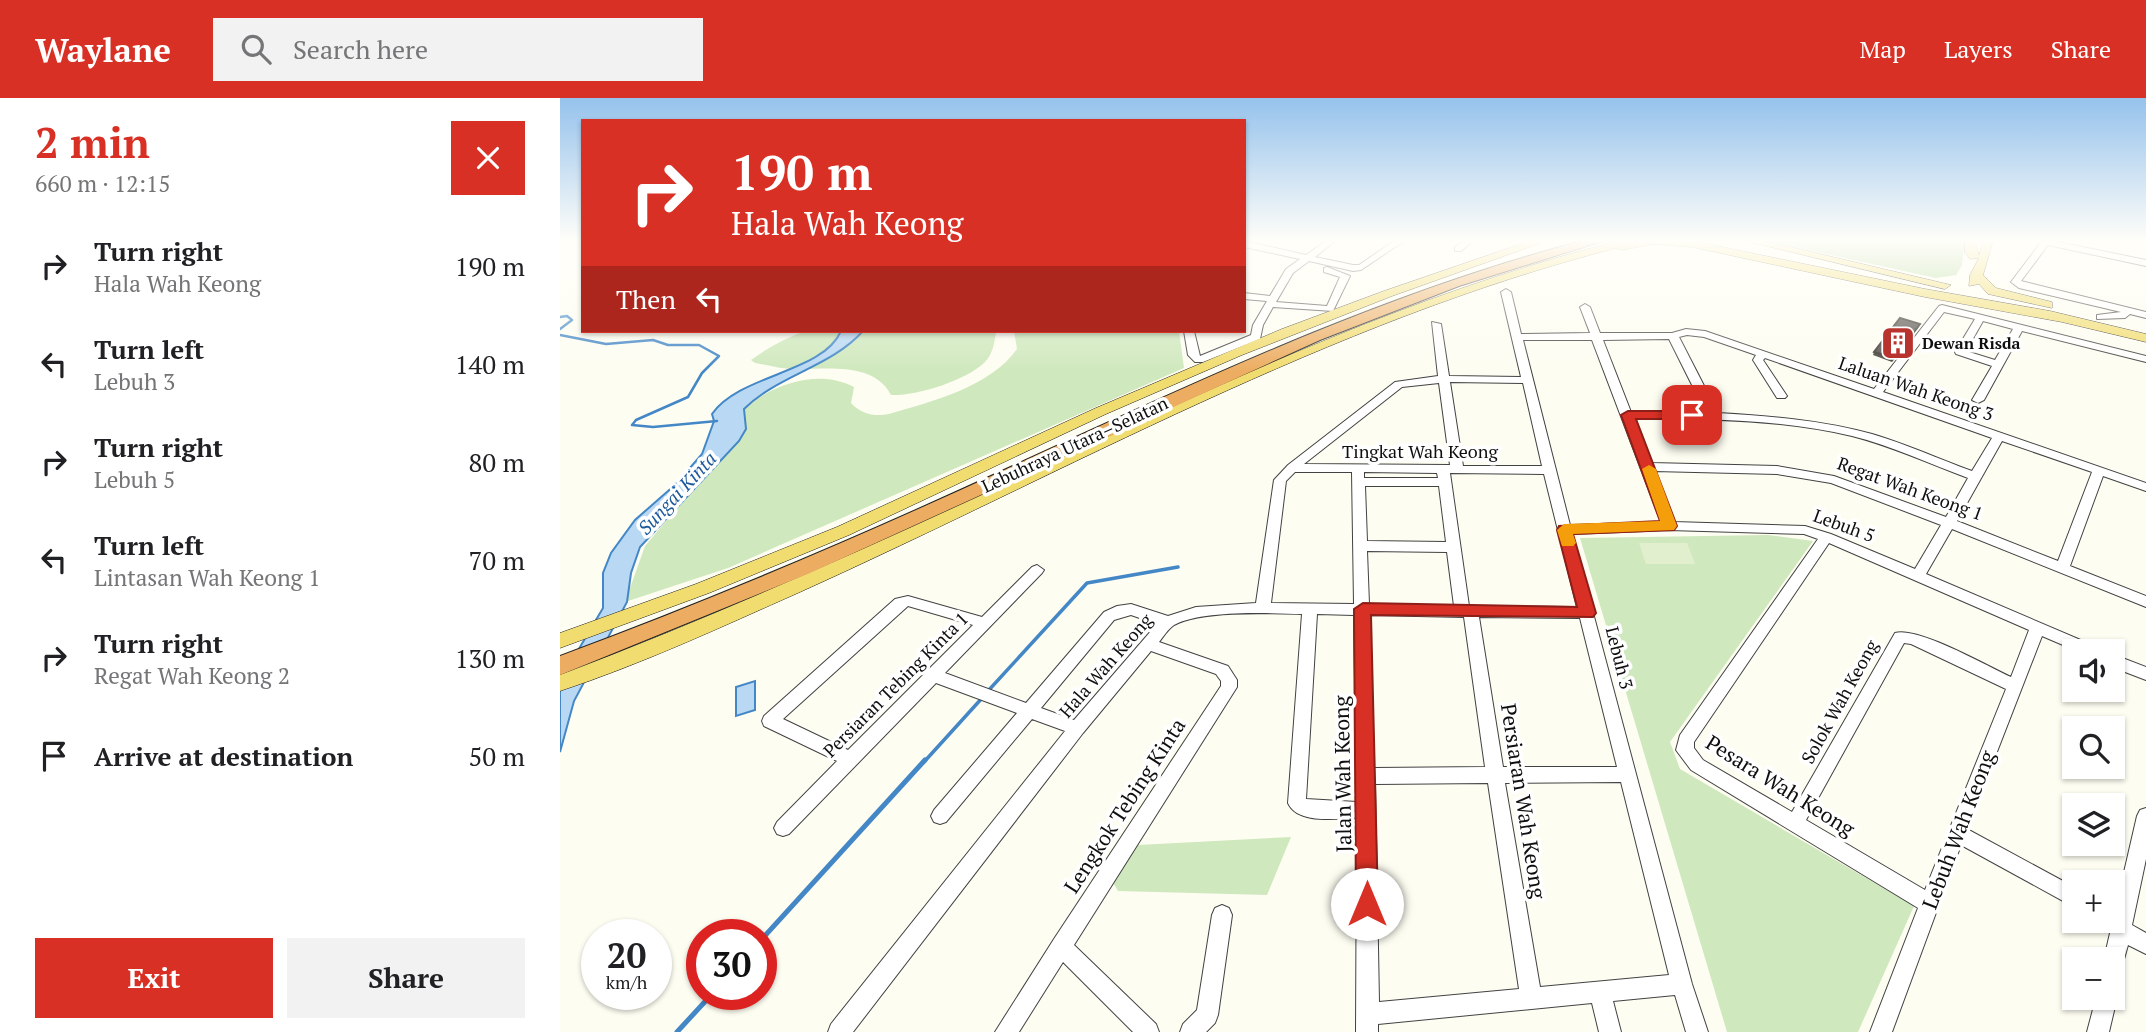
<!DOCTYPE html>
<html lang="en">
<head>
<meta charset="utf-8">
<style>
  body { margin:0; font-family:"PT Serif",serif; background:#f2f2f2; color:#202124; height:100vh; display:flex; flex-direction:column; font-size:26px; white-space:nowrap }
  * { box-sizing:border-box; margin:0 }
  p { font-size:23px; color:#757577 }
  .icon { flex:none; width:38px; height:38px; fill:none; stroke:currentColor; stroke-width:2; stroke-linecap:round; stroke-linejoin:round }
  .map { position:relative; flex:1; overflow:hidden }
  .panel { display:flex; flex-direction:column; background:#fff; width:560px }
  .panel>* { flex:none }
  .guide { position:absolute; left:21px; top:21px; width:665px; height:214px; border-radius:0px; box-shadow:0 2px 5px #0004; background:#d93025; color:#fff; overflow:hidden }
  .controls { position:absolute; left:1502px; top:541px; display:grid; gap:14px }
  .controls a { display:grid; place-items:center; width:63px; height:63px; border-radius:0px; background:#fff; box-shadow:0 2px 5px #0004; font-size:35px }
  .speed { position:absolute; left:21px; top:821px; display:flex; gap:14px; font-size:35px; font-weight:700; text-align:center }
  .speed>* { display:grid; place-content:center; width:91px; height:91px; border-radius:50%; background:#fff; box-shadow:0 2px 5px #0004; line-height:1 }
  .speed small { font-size:18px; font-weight:400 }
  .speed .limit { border:10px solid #d22; background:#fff; color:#111 }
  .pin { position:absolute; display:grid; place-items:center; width:60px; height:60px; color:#fff; margin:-30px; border-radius:14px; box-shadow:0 4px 10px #0006 }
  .me { position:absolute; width:77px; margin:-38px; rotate:0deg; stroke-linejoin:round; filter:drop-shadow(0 0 5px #0008) }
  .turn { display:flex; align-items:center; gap:24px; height:147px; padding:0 35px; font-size:32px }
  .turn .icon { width:91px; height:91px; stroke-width:2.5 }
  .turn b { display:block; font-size:49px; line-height:60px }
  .then { display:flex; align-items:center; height:66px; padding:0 35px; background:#0003; gap:14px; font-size:26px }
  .round { display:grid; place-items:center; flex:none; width:74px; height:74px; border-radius:0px; background:#f2f2f2 }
  .overview { display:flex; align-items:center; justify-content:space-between; height:119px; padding:0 35px }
  h1 { font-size:42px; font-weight:800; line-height:52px; color:#d93025 }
  .button { display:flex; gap:14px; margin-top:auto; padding:14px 35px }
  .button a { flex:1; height:80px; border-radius:0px; background:#d93025; color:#fff; font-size:28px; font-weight:800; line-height:80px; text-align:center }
  .button a+a { background:#f2f2f2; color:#202124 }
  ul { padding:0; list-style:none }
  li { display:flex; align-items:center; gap:21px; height:98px; padding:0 35px }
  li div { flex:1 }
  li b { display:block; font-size:26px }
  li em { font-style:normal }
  header { display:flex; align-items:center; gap:42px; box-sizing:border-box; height:98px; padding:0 35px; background:#d93025; color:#fff }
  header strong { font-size:33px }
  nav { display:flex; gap:38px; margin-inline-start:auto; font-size:24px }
  .search { width:490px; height:63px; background:#f2f2f2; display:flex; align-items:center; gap:18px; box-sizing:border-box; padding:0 24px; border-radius:0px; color:#757577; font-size:26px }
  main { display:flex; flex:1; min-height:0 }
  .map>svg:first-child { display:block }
</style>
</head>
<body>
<header>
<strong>Waylane</strong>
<div class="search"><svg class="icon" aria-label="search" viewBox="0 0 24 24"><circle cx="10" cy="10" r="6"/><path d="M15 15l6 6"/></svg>Search here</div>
<nav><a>Map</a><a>Layers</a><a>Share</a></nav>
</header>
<main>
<section class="panel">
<div class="overview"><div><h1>2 min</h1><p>660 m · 12:15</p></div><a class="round" style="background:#d93025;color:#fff"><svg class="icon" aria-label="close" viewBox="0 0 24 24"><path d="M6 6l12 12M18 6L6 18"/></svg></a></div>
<ul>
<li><svg class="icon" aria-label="right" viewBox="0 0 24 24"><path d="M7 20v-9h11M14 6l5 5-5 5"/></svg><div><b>Turn right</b><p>Hala Wah Keong</p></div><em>190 m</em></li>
<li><svg class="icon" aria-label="left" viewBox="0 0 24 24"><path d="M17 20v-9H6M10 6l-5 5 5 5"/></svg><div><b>Turn left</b><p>Lebuh 3</p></div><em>140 m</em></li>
<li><svg class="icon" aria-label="right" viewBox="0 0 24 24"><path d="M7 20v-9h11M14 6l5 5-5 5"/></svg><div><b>Turn right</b><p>Lebuh 5</p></div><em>80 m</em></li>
<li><svg class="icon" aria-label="left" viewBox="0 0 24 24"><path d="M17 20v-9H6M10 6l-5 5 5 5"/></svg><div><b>Turn left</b><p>Lintasan Wah Keong 1</p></div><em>70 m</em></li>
<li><svg class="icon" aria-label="right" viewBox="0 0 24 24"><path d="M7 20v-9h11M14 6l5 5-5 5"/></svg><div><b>Turn right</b><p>Regat Wah Keong 2</p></div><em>130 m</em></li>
<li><svg class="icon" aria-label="arrive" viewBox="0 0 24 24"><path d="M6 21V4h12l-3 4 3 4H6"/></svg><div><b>Arrive at destination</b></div><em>50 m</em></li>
</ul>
<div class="button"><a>Exit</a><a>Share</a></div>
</section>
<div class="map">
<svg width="1586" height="934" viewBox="0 0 1586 934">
  <rect width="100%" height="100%" fill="#fefdf2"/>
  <!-- green -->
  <g fill="#cfe8bd">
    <path d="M245,233H436C435,243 433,256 425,264C405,283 357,298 331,297C313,263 266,272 234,271C221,271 208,267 195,265L191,262C209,249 224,241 245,233Z"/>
    <path d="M454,233H619L624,270L168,470L65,504L85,448L122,404L183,311C213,286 258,270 294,289L291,305C301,316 315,319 329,316C373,303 430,289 457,251Z"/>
    <polygon points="1208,437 1253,443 1110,644 1120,671 1354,808 1298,934 1167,934 1020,440"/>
    <polygon points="731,739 707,797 558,793 551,781 578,747"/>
  </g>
  <!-- forest -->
  <polygon fill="#b2d79d" points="1207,143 1404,143 1404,145 1402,167 1396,177 1376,180"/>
  <!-- pitch -->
  <polygon fill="#e1efce" points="1079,445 1127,445 1135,466 1086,466"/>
  <!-- water -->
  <g fill="#b9d8f3" stroke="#4487c6" stroke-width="2">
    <path d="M281,233H303C271,269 218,277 184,311L186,331L179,343L80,449L71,475L67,504L14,603L0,654V583L43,510V475L51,455L75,422L116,386L142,356L154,323L152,316C180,276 263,275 281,233Z"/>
    <polygon points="195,583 195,612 176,618 176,589"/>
  </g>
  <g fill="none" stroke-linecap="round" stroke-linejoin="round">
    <!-- stream-far2 -->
    <g stroke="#4487c6" stroke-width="2.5">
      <polyline points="0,219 7,218 12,222 0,231"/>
      <polyline points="0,237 46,246 93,242 108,247 139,247 159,258 142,275 128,299 76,322 72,327 93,329 157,323"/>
    </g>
    <!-- stream-far1 -->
    <g stroke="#4487c6" stroke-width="3.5">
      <polyline points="428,593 527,485 618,469"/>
      <polyline points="364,664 423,599"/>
    </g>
    <!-- stream -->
    <g stroke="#4487c6" stroke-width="5">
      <polyline points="201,842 365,662"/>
      <polyline points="117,934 152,896"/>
    </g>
    <!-- minor casing -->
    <g stroke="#424242" stroke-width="2">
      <g id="minor">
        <polygon points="684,143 746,157 766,143 775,143 755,159 793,167 799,167 834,143 844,143 801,172 793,173 749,163 733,175 716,204 767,208 780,179 764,174 764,170 767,169 790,178 773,213 713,209 703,227 700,241 643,264 635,264 628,257 624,233 634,233 640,258 691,237 693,227 707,203 684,201 684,195 710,198 726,171 740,161 684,149"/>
        <polygon points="904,143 913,143 901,153 895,153 895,149"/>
        <polygon points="1482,143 1493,143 1586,162 1586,168 1488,147 1461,183 1586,214 1586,220 1570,216 1565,220 1537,221 1537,217 1561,214 1459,190 1451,184"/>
        <path d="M946,191L951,194L961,236L1030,235L1020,209L1025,206L1030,209L1040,235H1112L1126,231L1145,233L1314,291L1379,208L1382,207L1586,258V264L1462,233L1424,302L1418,305L1412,302L1432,268L1396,256L1395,254L1415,221L1384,214L1323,294L1586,385V393L1543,378L1510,468L1586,498V509L1392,431L1366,476L1537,549L1540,553H1517L1482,538L1407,731L1514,789V809L1401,747L1332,934H1310L1358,810L1131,672L1116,652L1120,637L1258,441L1244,436L1109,432L1012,436L1132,886L1148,934H1126L1115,897L1053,903L1061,934H1039L1032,905L818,926V934H796L797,720C777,720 738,727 728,705L742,516C710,515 642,512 614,527C608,531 603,539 599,544L668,568L677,582V589L514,847L596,926L599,934H573L503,864L459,934H435L494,841L661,588V583L656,576L591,553L523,635L293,934H268L271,926L505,633L472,621L386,724L380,726L374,724L371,718L374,712L457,615L376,585L229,736L223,738L217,736L214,730L217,724L277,663L204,628L202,623L204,618L335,501L348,498L422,519L472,469L477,467L484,472L482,475L385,575L466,605L544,514L557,508L571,506L608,518L636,509L696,505L714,382L728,367L835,284L878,278L872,224L881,226L889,278L961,279L941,194ZM1423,223L1453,231L1435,262L1406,253ZM1127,237L1144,239L1196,257L1193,262L1217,300H1225L1227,298L1203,262L1205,260L1432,340L1412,373C1379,361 1346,346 1312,336C1262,322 1209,318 1158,315L1119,239ZM1109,241L1146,315L1071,314L1043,242ZM963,242H1032L1101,424L1010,427ZM890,284L963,285L982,368H903ZM879,285L890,367L744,366L842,289ZM1074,320C1146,321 1221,321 1292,338C1332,348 1370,366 1408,380L1386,419L1274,378L1217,368L1091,365ZM1442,343L1532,374L1498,463L1397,423ZM1094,373L1217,376L1271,385L1381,427L1355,471L1271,436L1245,428L1114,424ZM735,374H792L794,506L711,505L726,383ZM804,374L877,375L878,380H804ZM890,375L984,376L1017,509L909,508ZM805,388H879L886,444L807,443ZM1269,445L1469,532L1451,579C1427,568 1357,528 1335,535L1232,714L1143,662L1134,650V644ZM807,453L887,454L894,508L809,506ZM348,508L413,527L288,652L223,621ZM757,516L794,517L797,704L746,701ZM571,517L597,526L514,622L481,610L554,522ZM809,517L904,519L925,669L814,670ZM919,519L1020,520L1057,669H943ZM1344,545L1351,546L1446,591L1365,792L1246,722ZM1061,684L1109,877L980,889L945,685ZM928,685L959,891L819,904L815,686Z"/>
        <polygon points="1552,556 1586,569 1586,582 1552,569"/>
        <polygon points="1586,710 1586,761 1572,827 1586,835 1586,856 1568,847 1559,879 1552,882 1552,861 1544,861 1577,718 1580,712"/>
        <polygon points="662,807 669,810 672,817 658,917 655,925 646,934 620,934 623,926 637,912 652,817 655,810"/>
        <polygon points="1552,892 1557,900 1549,934 1527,934 1536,900 1552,900"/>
      </g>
    </g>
    <!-- major casing -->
    <g stroke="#202020" stroke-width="1">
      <g id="major">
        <polygon points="970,143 986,143 832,198 682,257 546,316 289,437 149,495 0,550 0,535 136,486 277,429 536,310 722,231 824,193"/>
        <path d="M1058,143H1133L1365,191L1490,213L1586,236V244L1502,224L1365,199L1132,149L1094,146L1061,152L1056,150C769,224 508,373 240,494C161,529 82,566 0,593V577C158,517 312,448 465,377C658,287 850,196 1058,143Z"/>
        <polygon points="1186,143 1205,143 1391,187 1385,191"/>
        <polygon points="1405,143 1415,143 1419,158 1423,143 1433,143 1423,177 1436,190 1492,204 1492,210 1428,196 1419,186 1409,188 1410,177 1419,160 1410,161 1405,155"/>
      </g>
    </g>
    <!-- highway casing -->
    <g stroke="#202020" stroke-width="2">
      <path id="highway" d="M1022,143H1043L899,188L760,242L250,475L0,577V558C154,501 306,436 455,367C641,282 824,195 1022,143Z"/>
    </g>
    <!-- minor -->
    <use href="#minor" fill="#fff" fill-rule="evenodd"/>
    <!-- major -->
    <use href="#major" fill="#f1dc6f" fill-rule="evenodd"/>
    <!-- highway -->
    <use href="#highway" fill="#ecad62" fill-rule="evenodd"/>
  </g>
  <!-- wall -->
  <polygon fill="#4b4641" points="1360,226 1332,264 1313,257 1314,254"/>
  <!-- shaded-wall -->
  <polygon fill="#3d3935" points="1360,226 1358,230 1332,264 1334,260"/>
  <!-- building -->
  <polygon fill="#57514c" stroke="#3d3935" stroke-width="2" points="1340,220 1360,226 1334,260 1314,254"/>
  <!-- sky -->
  <linearGradient id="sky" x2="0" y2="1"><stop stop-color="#95c2ec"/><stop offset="0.52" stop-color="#fffef9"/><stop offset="1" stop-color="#fffef9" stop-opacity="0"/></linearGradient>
  <rect width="1586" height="274" fill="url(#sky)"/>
  <!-- route -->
  <polygon fill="#d93025" stroke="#8d1f18" stroke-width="2" points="1068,313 1132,313 1138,317 1132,321 1076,321 1117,428 1114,432 1013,436 1036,515 1033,519 811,517 818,806 815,814 807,817 799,814 796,806 794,511 803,505 1017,509 997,432 999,428 1100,423 1061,317"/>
  <!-- slow -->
  <polygon fill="#f59e0b" points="1089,367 1096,371 1117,428 1114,432 1013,436 1016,445 1013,448 1002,448 997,432 1004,426 1100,423 1082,371"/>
  <!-- icons -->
  <defs>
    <g id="building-square" transform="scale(1.75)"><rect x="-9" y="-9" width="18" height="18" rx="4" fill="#b9332e" stroke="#fff"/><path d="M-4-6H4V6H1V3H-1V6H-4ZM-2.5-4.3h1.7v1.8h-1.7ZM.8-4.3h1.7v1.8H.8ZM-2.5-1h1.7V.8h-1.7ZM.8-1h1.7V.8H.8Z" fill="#fff"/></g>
  </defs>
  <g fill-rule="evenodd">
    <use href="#building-square" x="1338" y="245"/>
  </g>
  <g text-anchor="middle" stroke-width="7" stroke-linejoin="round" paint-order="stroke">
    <!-- far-poi labels -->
    <g font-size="16" font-weight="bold" fill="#0f0f0f" stroke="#fff" text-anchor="start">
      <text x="1362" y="251">Dewan Risda</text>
    </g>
    <!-- street labels -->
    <g font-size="18" fill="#0f0f0f" stroke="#fff">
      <text transform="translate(1356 291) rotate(19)" y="6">Laluan Wah Keong 3</text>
      <text transform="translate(515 347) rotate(-25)" y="6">Lebuhraya Utara–Selatan</text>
      <text x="860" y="360">Tingkat Wah Keong</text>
      <text transform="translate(1350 391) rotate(20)" y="6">Regat Wah Keong 1</text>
      <text transform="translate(1284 428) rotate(20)" y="6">Lebuh 5</text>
      <text transform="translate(1059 560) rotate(76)" y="6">Lebuh 3</text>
      <text transform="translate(546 568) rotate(-49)" y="6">Hala Wah Keong</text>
      <text transform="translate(336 587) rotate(-45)" y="6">Persiaran Tebing Kinta 1</text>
      <text transform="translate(1280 604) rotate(-61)" y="6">Solok Wah Keong</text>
    </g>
    <!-- water labels -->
    <g font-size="19" font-style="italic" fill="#1e5a9b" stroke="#fff">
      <text transform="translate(117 395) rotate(-47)" y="7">Sungai Kinta</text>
    </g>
    <!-- near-street labels -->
    <g font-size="21" fill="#0f0f0f" stroke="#fff">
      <text transform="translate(783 676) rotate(-91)" y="7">Jalan Wah Keong</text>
      <text transform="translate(1220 688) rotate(32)" y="7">Pesara Wah Keong</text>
      <text transform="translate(963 703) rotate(81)" y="7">Persiaran Wah Keong</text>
      <text transform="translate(565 708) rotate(-57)" y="7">Lengkok Tebing Kinta</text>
      <text transform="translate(1399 732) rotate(-69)" y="7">Lebuh Wah Keong</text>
    </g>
  </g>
</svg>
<div class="controls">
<a><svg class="icon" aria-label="sound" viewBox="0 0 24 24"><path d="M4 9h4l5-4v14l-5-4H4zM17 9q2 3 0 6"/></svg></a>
<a><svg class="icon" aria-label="search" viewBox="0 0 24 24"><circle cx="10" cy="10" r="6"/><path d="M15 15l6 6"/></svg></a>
<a><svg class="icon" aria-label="layers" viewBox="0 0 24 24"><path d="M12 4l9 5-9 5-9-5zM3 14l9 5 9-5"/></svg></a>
<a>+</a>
<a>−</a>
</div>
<div class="speed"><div>20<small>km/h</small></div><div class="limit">30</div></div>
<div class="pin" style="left:1132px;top:317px;background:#d93025"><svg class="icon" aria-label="arrive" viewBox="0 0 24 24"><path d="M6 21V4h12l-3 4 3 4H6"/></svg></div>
<svg class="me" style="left:807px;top:806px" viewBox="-20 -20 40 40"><circle r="19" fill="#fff"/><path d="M0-13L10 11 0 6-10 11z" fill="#d93025"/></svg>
<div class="guide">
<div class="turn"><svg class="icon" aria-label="right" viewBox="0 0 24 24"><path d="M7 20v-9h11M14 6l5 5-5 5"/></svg><div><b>190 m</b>Hala Wah Keong</div></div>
<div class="then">Then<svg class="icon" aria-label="left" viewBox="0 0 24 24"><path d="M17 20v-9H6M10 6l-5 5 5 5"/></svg></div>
</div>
</div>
</main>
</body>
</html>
